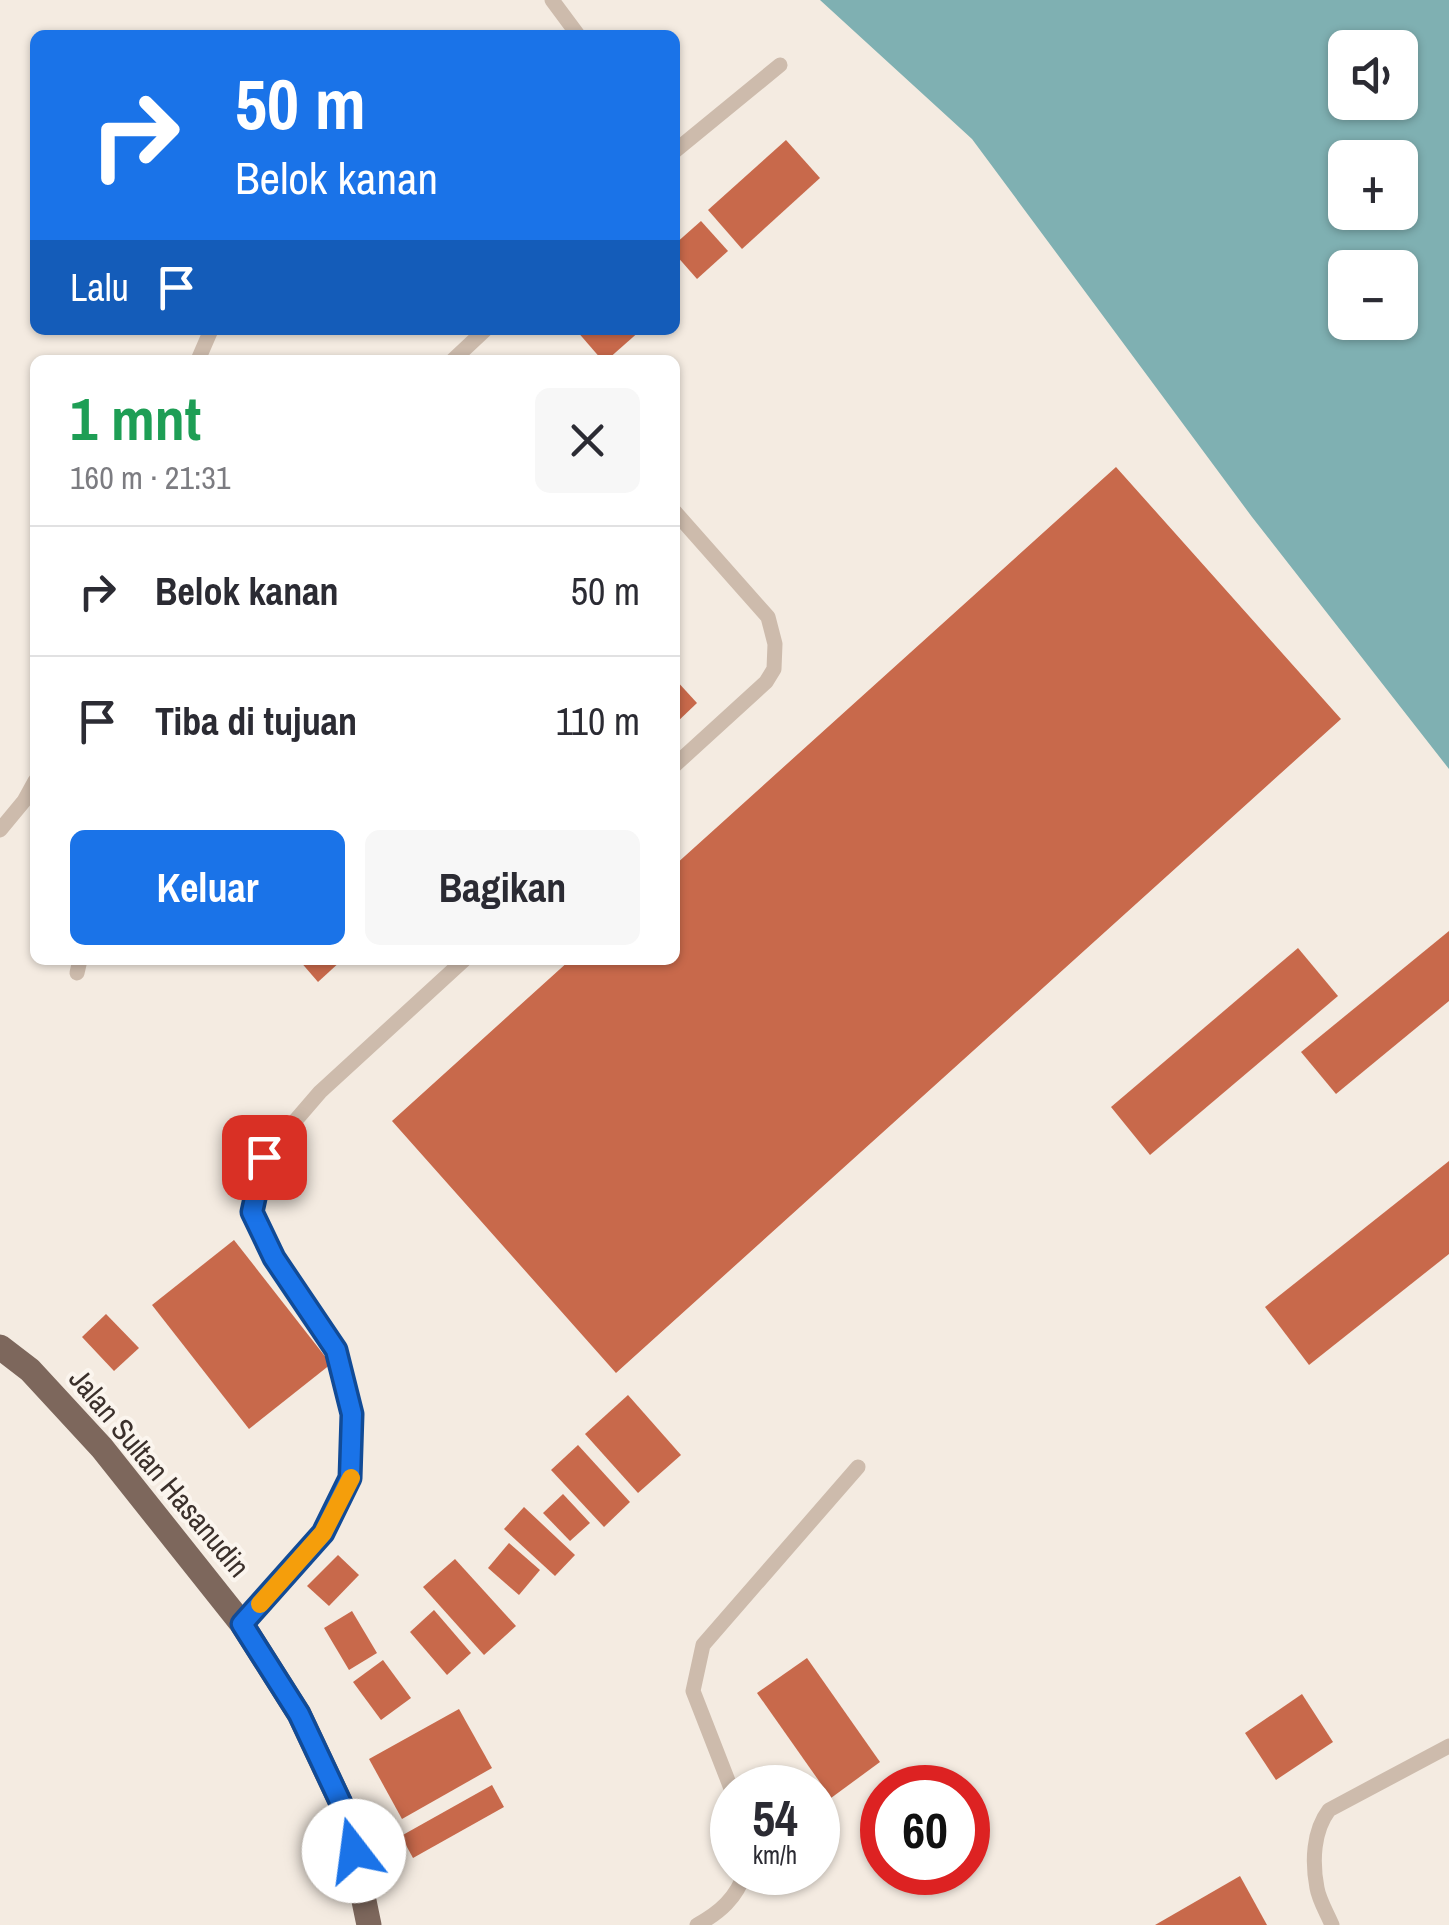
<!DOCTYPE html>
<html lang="id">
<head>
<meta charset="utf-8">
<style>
  body { margin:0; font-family:"Archivo Narrow",sans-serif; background:#f7f7f7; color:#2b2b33; height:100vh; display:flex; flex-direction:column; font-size:38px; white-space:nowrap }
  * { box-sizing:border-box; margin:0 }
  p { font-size:32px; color:#7c7c81 }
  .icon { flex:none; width:55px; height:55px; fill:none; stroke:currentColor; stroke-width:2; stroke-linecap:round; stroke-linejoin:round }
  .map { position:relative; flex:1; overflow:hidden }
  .details { position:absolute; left:30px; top:355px; width:650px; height:610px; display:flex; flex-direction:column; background:#fff; border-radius:15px; box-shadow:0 2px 8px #0004 }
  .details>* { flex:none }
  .hud { position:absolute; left:30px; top:30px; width:650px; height:305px; border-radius:15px; box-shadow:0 2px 8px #0004; background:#1a73e8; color:#fff; overflow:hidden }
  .fabs { position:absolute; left:1328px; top:30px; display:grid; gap:20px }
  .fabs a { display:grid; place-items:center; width:90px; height:90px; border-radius:15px; background:#fff; box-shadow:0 2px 8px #0004; font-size:50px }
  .speed { position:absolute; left:710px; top:1765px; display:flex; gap:20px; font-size:50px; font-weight:700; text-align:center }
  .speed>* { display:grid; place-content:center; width:130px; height:130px; border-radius:50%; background:#fff; box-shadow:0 2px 8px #0004; line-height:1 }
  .speed small { font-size:25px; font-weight:400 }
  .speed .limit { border:15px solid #d22; background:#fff; color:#111 }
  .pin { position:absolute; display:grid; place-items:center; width:85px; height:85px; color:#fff; margin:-42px; border-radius:20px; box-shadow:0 5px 15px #0006 }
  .me { position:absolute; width:110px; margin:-55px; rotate:345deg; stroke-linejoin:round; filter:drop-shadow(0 0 8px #0008) }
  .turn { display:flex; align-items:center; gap:35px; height:210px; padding:0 40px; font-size:45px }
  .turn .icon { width:130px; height:130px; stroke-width:2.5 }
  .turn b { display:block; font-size:70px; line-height:85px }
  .then { display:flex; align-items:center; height:95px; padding:0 40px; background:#0003; gap:20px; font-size:38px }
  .round { display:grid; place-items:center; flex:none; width:105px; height:105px; border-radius:15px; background:#f7f7f7 }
  .head { display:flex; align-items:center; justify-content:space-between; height:170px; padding:0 40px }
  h1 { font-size:60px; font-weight:800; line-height:75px; color:#1e9e55 }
  .cta { display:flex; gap:20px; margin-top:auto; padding:20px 40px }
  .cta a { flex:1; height:115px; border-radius:15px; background:#1a73e8; color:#fff; font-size:40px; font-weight:800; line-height:115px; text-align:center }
  .cta a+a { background:#f7f7f7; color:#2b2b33 }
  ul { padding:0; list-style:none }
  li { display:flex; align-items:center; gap:30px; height:130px; padding:0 40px; border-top:2px solid #e1e1e2 }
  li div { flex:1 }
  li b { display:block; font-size:38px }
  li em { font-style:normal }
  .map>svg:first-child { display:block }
</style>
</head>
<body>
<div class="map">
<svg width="1449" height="1925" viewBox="0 0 1449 1925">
  <rect width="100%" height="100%" fill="#f4ebe1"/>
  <!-- water -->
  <path fill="#7fb0b2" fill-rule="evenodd" d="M820,0H1449V769L1252,517L972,139ZM1345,48H1400V102H1345ZM1345,158H1400V212H1345ZM1345,268H1400V322H1345Z"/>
  <!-- building -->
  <g fill="#c8694b">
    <polygon points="786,140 820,178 742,249 708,210"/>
    <polygon points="701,221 728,251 697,279 675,254 675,244"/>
    <polygon points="576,330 641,330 607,360 602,360"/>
    <polygon points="1116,467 1341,719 616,1373 392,1121 570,960 675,960 675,865"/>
    <polygon points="675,679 697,703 675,724"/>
    <polygon points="1449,931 1449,1001 1336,1094 1301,1052"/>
    <polygon points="1298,948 1338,996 1150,1155 1111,1107"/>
    <polygon points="299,960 342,960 318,982"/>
    <polygon points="1449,1161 1449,1254 1309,1365 1265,1307"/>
    <polygon points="234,1240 331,1364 249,1429 152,1305"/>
    <polygon points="106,1314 139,1348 114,1371 82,1337"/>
    <polygon points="628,1395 681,1455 638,1493 585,1434"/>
    <polygon points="578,1445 630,1502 604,1527 551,1470"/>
    <polygon points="563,1494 590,1523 570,1541 543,1513"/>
    <polygon points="524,1507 575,1555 555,1576 504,1529"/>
    <polygon points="509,1543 540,1570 519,1595 488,1568"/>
    <polygon points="338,1555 359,1575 329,1606 307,1586"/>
    <polygon points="455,1559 516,1626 484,1655 423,1587"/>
    <polygon points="434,1610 471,1653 447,1675 410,1632"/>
    <polygon points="352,1611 377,1653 349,1670 324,1628"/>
    <polygon points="807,1658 880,1762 831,1798 757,1693"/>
    <polygon points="383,1660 411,1698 381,1720 353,1682"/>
    <polygon points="1302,1694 1333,1742 1276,1780 1245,1733"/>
    <polygon points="459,1709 492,1768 402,1819 369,1759"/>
    <polygon points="492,1785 504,1807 413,1858 401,1836"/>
    <polygon points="1240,1876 1267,1925 1155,1925"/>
  </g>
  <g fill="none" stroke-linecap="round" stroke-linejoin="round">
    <!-- service -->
    <g stroke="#cdbbac" stroke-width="15">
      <polyline points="552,0 578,35"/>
      <polyline points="675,151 780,65"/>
      <polyline points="198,360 211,330"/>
      <polyline points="453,360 485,330"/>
      <polyline points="675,512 768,617 775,644 774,669 766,682 675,765"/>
      <polyline points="0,830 24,801 35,781"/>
      <polyline points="77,973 80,960"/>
      <polyline points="242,1624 323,1533 351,1478 352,1414 336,1350 274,1258 252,1212 264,1157 320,1092 464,960"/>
      <polyline points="732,1791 693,1691 703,1645 858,1467"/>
      <path d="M697,1925C719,1913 737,1898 745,1872"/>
      <path d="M1332,1925C1327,1913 1319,1900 1317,1888C1312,1862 1313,1831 1329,1810L1449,1746"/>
    </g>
    <!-- primary -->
    <polyline stroke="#7d675c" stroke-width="25" points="0,1347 30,1370 102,1448 242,1624 299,1714 346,1814 369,1925"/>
  </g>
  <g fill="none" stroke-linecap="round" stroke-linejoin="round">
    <!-- route casing -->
    <g stroke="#114b97" stroke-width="25">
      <polyline id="route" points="264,1157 252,1212 274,1258 336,1350 352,1414 350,1478 323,1533 242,1624 299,1714 346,1814 354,1851"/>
    </g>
    <!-- route -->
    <use href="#route" stroke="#1a73e8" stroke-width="18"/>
    <!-- slow -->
    <polyline stroke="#f59e0b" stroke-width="18" points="260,1604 323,1533 351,1478"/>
  </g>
  <g text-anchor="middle" stroke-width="8" stroke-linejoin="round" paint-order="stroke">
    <!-- street labels -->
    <g font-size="30" fill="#3b302b" stroke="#fbf5ee">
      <text transform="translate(159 1473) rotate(50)" y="10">Jalan Sultan Hasanudin</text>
    </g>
  </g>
</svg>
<div class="fabs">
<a><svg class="icon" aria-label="sound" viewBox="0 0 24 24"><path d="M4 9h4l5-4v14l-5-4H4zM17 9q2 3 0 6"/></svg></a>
<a>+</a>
<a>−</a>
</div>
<div class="speed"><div>54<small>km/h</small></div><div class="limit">60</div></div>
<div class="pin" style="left:264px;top:1157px;background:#d93025"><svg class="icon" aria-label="arrive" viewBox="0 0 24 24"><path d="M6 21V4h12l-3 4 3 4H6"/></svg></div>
<svg class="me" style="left:354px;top:1851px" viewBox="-20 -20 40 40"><circle r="19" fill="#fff"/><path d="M0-13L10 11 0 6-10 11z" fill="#1a73e8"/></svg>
<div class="hud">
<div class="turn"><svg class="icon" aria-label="right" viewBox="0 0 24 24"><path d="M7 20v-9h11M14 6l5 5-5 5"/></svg><div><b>50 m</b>Belok kanan</div></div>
<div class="then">Lalu<svg class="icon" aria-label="arrive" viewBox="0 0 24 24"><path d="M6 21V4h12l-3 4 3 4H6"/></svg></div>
</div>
<section class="details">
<div class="head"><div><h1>1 mnt</h1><p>160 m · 21:31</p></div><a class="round"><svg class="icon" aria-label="close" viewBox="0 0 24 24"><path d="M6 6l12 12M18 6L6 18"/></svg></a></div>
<ul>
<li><svg class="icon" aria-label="right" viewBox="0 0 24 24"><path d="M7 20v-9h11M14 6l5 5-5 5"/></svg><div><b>Belok kanan</b></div><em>50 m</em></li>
<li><svg class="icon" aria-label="arrive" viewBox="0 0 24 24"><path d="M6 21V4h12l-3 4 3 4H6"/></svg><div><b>Tiba di tujuan</b></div><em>110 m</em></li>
</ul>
<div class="cta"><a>Keluar</a><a>Bagikan</a></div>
</section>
</div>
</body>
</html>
